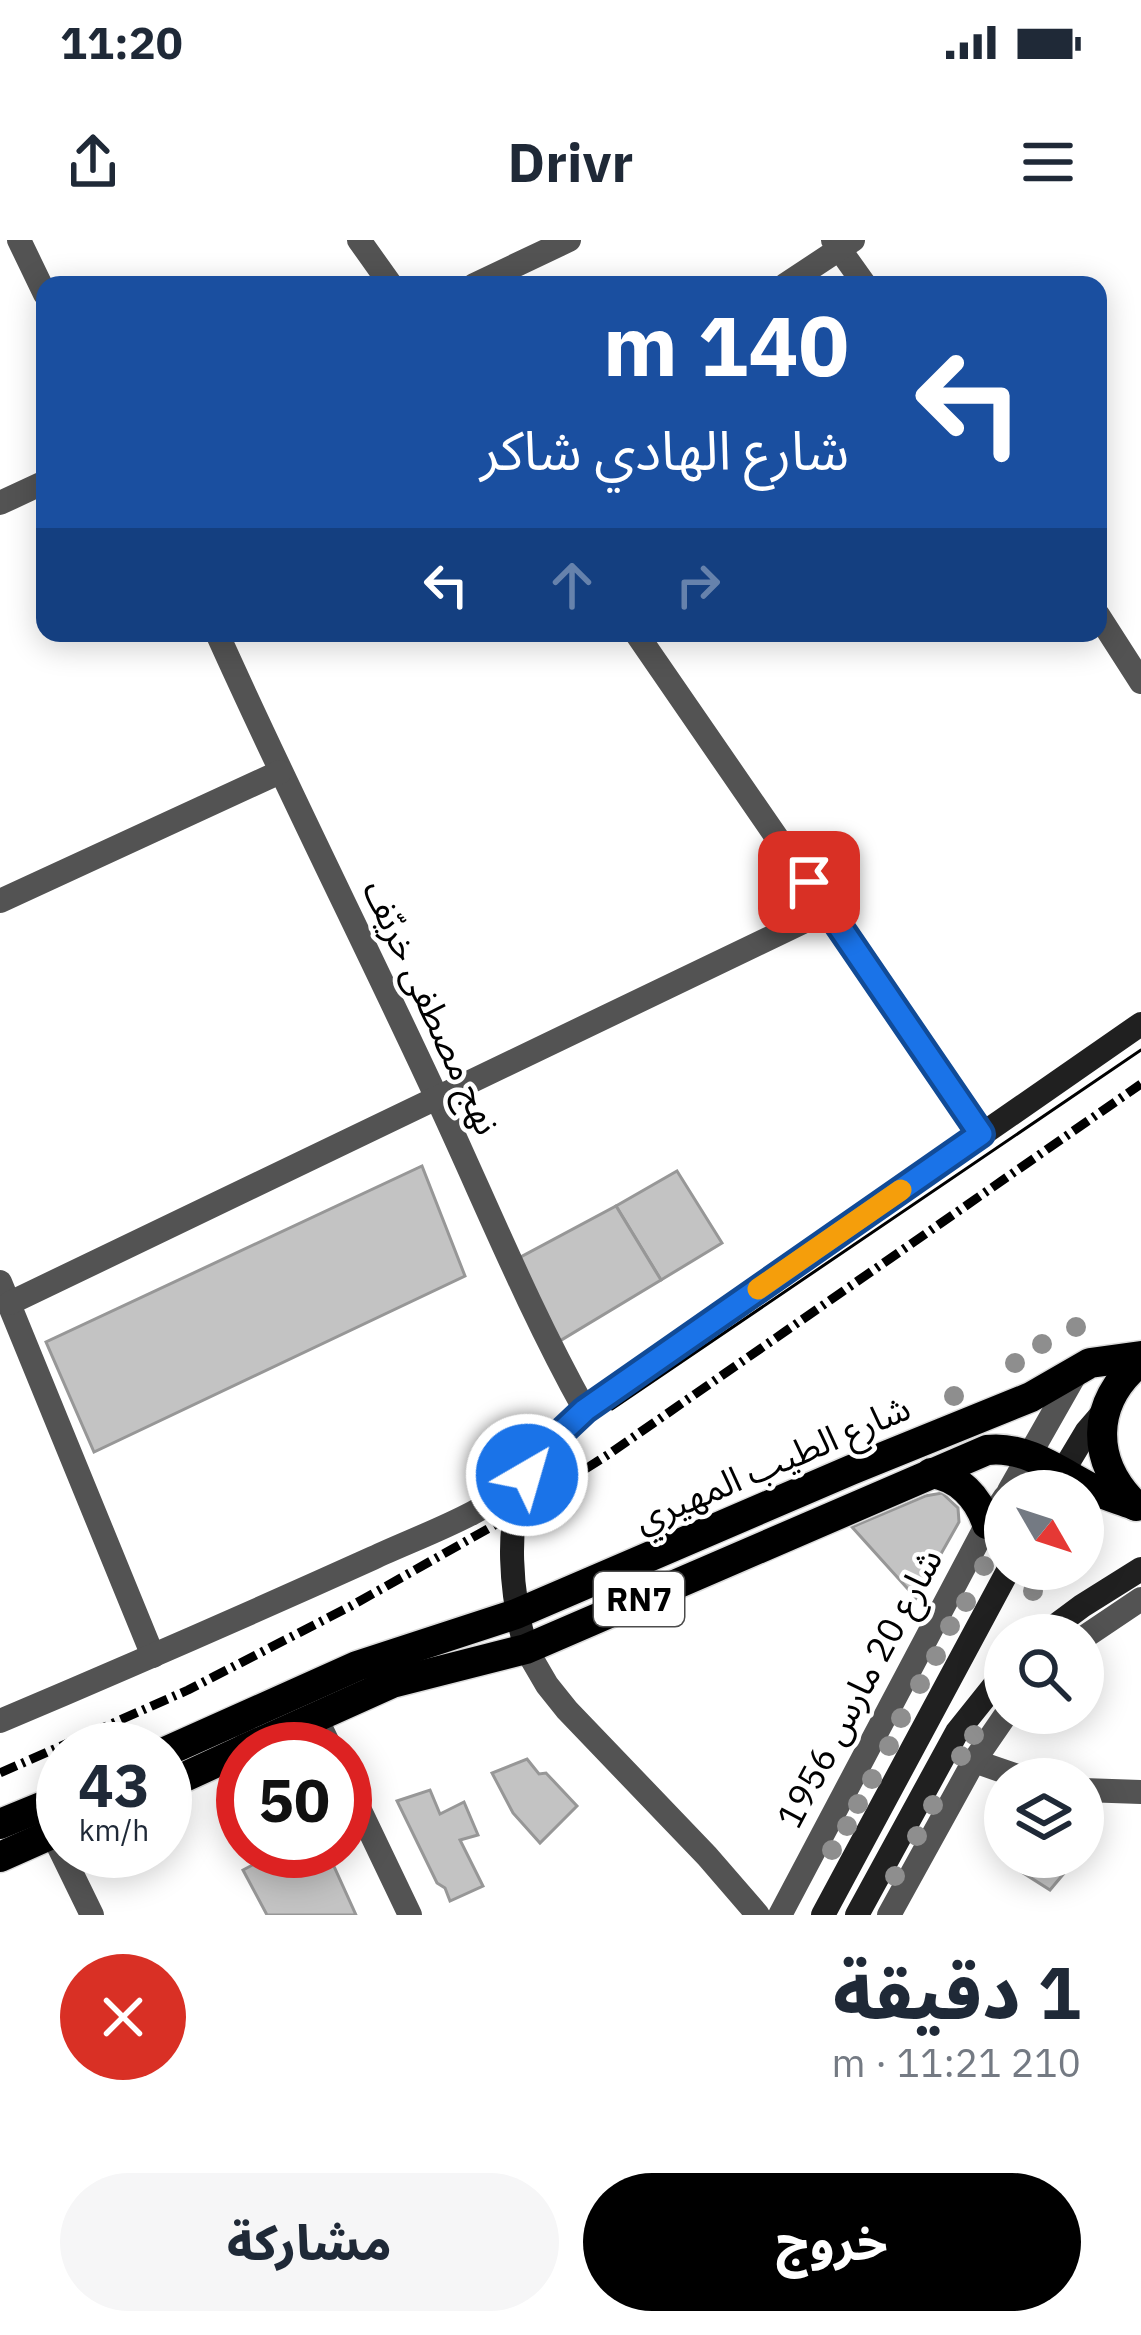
<!DOCTYPE html>
<html lang="ar">
<head>
<meta charset="utf-8">
<style>
  body { margin:0; font-family:"IBM Plex Sans","Noto Sans Arabic",sans-serif; background:#f6f6f7; color:#1f2937; direction:rtl; height:100vh; display:flex; flex-direction:column; font-size:45px; white-space:nowrap }
  * { box-sizing:border-box; margin:0 }
  p { font-size:39px; color:#747a83 }
  .icon { flex:none; width:66px; height:66px; fill:none; stroke:currentColor; stroke-width:2; stroke-linecap:round; stroke-linejoin:round }
  .map { position:relative; height:1675px; overflow:hidden; direction:ltr }
  .panel { display:flex; flex-direction:column; background:#fff; flex:1 }
  .panel>* { flex:none }
  .hud { position:absolute; left:36px; top:36px; width:1071px; height:366px; border-radius:24px; box-shadow:0 6px 30px #0003; direction:rtl; background:#1a4fa0; color:#fff; overflow:hidden }
  .needle { width:78px; rotate:129deg }
  .buttons { position:absolute; left:984px; top:1230px; display:grid; gap:24px }
  .buttons a { display:grid; place-items:center; width:120px; height:120px; border-radius:50%; background:#fff; box-shadow:0 6px 30px #0003; font-size:60px }
  .speed { position:absolute; left:36px; top:1482px; display:flex; gap:24px; font-size:60px; font-weight:700; text-align:center }
  .speed>* { display:grid; place-content:center; width:156px; height:156px; border-radius:50%; background:#fff; box-shadow:0 6px 30px #0003; line-height:1 }
  .speed small { font-size:30px; font-weight:400 }
  .speed .limit { border:18px solid #d22; background:#fff; color:#111 }
  .pin { position:absolute; display:grid; place-items:center; width:102px; height:102px; color:#fff; margin:-51px; border-radius:24px; box-shadow:0 6px 18px #0006 }
  .me { position:absolute; width:132px; margin:-66px; rotate:38deg; stroke-linejoin:round; filter:drop-shadow(0 0 9px #0008) }
  .turn { display:flex; align-items:center; gap:42px; height:252px; padding:0 60px; font-size:54px }
  .turn .icon { width:156px; height:156px; stroke-width:2.5 }
  .turn b { display:block; font-size:84px; line-height:102px }
  .lanes { display:flex; align-items:center; height:114px; padding:0 60px; background:#0003; justify-content:center; gap:60px; direction:ltr }
  .lanes .off { opacity:.35 }
  .round { display:grid; place-items:center; flex:none; width:126px; height:126px; border-radius:63px; background:#f6f6f7 }
  .summary { display:flex; align-items:center; justify-content:space-between; height:204px; padding:0 60px }
  h1 { font-size:72px; font-weight:800; line-height:90px }
  .cta { display:flex; gap:24px; margin-top:auto; padding:24px 60px }
  .cta a { flex:1; height:138px; border-radius:72px; background:#000; color:#fff; font-size:48px; font-weight:800; line-height:138px; text-align:center }
  .cta a+a { background:#f6f6f7; color:#1f2937 }
  .status { display:flex; justify-content:space-between; align-items:center; height:84px; padding:0 60px; background:#fff; direction:ltr }
  .status svg { height:33px; fill:currentColor }
  header { display:flex; justify-content:space-between; align-items:center; height:156px; padding:0 60px; background:#fff; font-size:54px; font-weight:800 }
  .map>svg:first-child { display:block }
</style>
</head>
<body>
<div class="status"><b>11:20</b><svg viewBox="0 0 49 12"><path d="M0 12V9h3v3zM5 12V6h3v6zM10 12V3h3v9zM15 12V0h3v12zM26 1h20v11H26zM47 4h2v5h-2z"/></svg></div>
<header><svg class="icon" aria-label="menu" viewBox="0 0 24 24"><path d="M4 6h16M4 12h16M4 18h16"/></svg>Drivr<svg class="icon" aria-label="share" viewBox="0 0 24 24"><path d="M12 15V3M7 8l5-5 5 5M5 13v7h14v-7"/></svg></header>
<div class="map">
<svg width="1141" height="1675" viewBox="0 0 1141 1675">
  <rect width="100%" height="100%" fill="#fff"/>
  <!-- building -->
  <g fill="#c3c3c3" stroke="#979797" stroke-width="3">
    <polygon points="422,926 465,1036 94,1212 46,1102"/>
    <polygon points="677,931 722,1003 661,1040 616,966"/>
    <polygon points="616,966 661,1040 558,1102 517,1019"/>
    <polygon points="942,1253 958,1268 959,1282 916,1358 852,1287 925,1256"/>
    <polygon points="527,1519 539,1534 546,1533 577,1566 540,1603 513,1573 492,1533"/>
    <polygon points="430,1550 440,1574 464,1562 478,1595 460,1600 483,1646 450,1661 445,1648 437,1643 397,1561"/>
    <polygon points="279,1611 327,1611 356,1675 267,1675 243,1630"/>
    <polygon points="1010,1617 1073,1617 1076,1619 1050,1650 1006,1622"/>
  </g>
  <g fill="none" stroke-linecap="round" stroke-linejoin="round">
    <!-- primary casing -->
    <g stroke="#dbdbdb" stroke-width="33">
      <g id="primary">
        <path d="M931,1233C959,1237 978,1257 987,1284"/>
        <path d="M1136,1266C1090,1222 1090,1162 1141,1121"/>
        <path d="M245,1509L392,1443L526,1409L987,1210C1027,1205 1062,1234 1097,1251C1109,1257 1122,1260 1134,1265"/>
        <polyline points="165,1512 357,1426 516,1374 851,1230 1031,1157 1090,1123 1141,1116"/>
        <polyline points="165,1546 243,1510"/>
        <polyline points="0,1584 63,1558"/>
        <polyline points="0,1617 63,1589"/>
      </g>
    </g>
    <!-- street -->
    <g stroke="#535353" stroke-width="24">
      <polyline points="19,0 45,54"/>
      <polyline points="359,0 391,45"/>
      <polyline points="833,0 865,45"/>
      <polyline points="474,45 569,0"/>
      <polyline points="785,45 853,0"/>
      <polyline points="0,263 45,242"/>
      <polyline points="1098,375 1141,442"/>
      <path d="M217,393C287,549 364,701 436,856C485,961 528,1068 585,1170"/>
      <polyline points="636,393 981,894"/>
      <polyline points="0,661 280,532"/>
      <polyline points="0,1042 153,1416"/>
      <polyline points="10,1063 828,670"/>
      <polyline points="1009,1251 1076,1133"/>
      <polyline points="1083,1398 1141,1359"/>
      <polyline points="526,1409 547,1445 567,1470 707,1616 758,1675"/>
      <polyline points="316,1478 331,1509"/>
      <path d="M0,1481C125,1428 249,1374 373,1318C422,1295 489,1273 527,1235"/>
      <polyline points="974,1521 1026,1539"/>
      <polyline points="345,1539 410,1675"/>
      <polyline points="1083,1550 1141,1552"/>
      <polyline points="52,1593 92,1675"/>
      <polyline points="780,1675 987,1284 1005,1257"/>
      <polyline points="889,1675 974,1521 1007,1473"/>
    </g>
    <!-- secondary -->
    <g stroke="#202020" stroke-width="24">
      <polyline points="1051,1251 1087,1191 1106,1169"/>
      <polyline points="1043,1395 1082,1366 1141,1329"/>
      <path d="M526,1409C512,1359 502,1279 529,1233C543,1208 564,1188 585,1170L1141,784"/>
      <polyline points="823,1675 1009,1329"/>
      <polyline points="857,1675 957,1492 1005,1432"/>
    </g>
    <!-- primary -->
    <use href="#primary" stroke="#000" stroke-width="30"/>
    <!-- tram -->
    <polyline stroke="#000" stroke-width="3" points="612,1169 1141,810"/>
    <!-- rail -->
    <polyline stroke="#000" stroke-width="9" stroke-dasharray="18 6 3 6" stroke-linecap="butt" points="0,1533 188,1450 351,1366 516,1273 609,1214 1141,844"/>
  </g>
  <!-- trees -->
  <g fill="#8e8e8e">
    <circle cx="1076" cy="1087" r="10"/>
    <circle cx="1042" cy="1104" r="10"/>
    <circle cx="1015" cy="1123" r="10"/>
    <circle cx="954" cy="1156" r="10"/>
    <circle cx="984" cy="1326" r="10"/>
    <circle cx="1033" cy="1351" r="10"/>
    <circle cx="966" cy="1362" r="10"/>
    <circle cx="950" cy="1386" r="10"/>
    <circle cx="936" cy="1416" r="10"/>
    <circle cx="920" cy="1444" r="10"/>
    <circle cx="901" cy="1478" r="10"/>
    <circle cx="974" cy="1495" r="10"/>
    <circle cx="889" cy="1506" r="10"/>
    <circle cx="961" cy="1516" r="10"/>
    <circle cx="872" cy="1539" r="10"/>
    <circle cx="858" cy="1564" r="10"/>
    <circle cx="933" cy="1565" r="10"/>
    <circle cx="847" cy="1586" r="10"/>
    <circle cx="917" cy="1596" r="10"/>
    <circle cx="832" cy="1610" r="10"/>
    <circle cx="895" cy="1636" r="10"/>
  </g>
  <g fill="none" stroke-linecap="round" stroke-linejoin="round">
    <!-- route casing -->
    <g stroke="#114b97" stroke-width="30">
      <polyline id="route" points="527,1235 551,1202 585,1170 981,894 809,642"/>
    </g>
    <!-- route -->
    <use href="#route" stroke="#1a73e8" stroke-width="21"/>
    <!-- slow -->
    <polyline stroke="#f59e0b" stroke-width="21" points="758,1049 901,950"/>
  </g>
  <g text-anchor="middle" stroke-width="9" stroke-linejoin="round" paint-order="stroke">
    <!-- shield labels -->
    <rect fill="#fff" stroke="#4c4c4c" stroke-width="3" x="594" y="1332" width="90" height="54" rx="9"/>
    <g font-size="33" font-weight="bold" fill="#000">
      <text x="639" y="1371">RN7</text>
    </g>
    <!-- street labels -->
    <g font-size="36" fill="#000" stroke="#fff">
      <text transform="translate(432 767) rotate(65)" y="13">نهج مصطفى خريّف</text>
      <text transform="translate(772 1223) rotate(-23)" y="13">شارع الطيب المهيري</text>
      <text transform="translate(859 1448) rotate(-62)" y="13">شارع 20 مارس 1956</text>
    </g>
  </g>
</svg>
<div class="buttons">
<a><svg class="needle" viewBox="-14 -14 28 28"><path d="M0-13l5 13h-10z" fill="#e53935"/><path d="M0 13l5-13h-10z" fill="#747a83"/></svg></a>
<a><svg class="icon" aria-label="search" viewBox="0 0 24 24"><circle cx="10" cy="10" r="6"/><path d="M15 15l6 6"/></svg></a>
<a><svg class="icon" aria-label="layers" viewBox="0 0 24 24"><path d="M12 4l9 5-9 5-9-5zM3 14l9 5 9-5"/></svg></a>
</div>
<div class="speed"><div>43<small>km/h</small></div><div class="limit">50</div></div>
<div class="pin" style="left:809px;top:642px;background:#d93025"><svg class="icon" aria-label="arrive" viewBox="0 0 24 24"><path d="M6 21V4h12l-3 4 3 4H6"/></svg></div>
<svg class="me" style="left:527px;top:1235px" viewBox="-20 -20 40 40"><circle r="17" fill="#1a73e8" stroke="#fff" stroke-width="3"/><path d="M0-11L8 9 0 5-8 9z" fill="#fff"/></svg>
<div class="hud">
<div class="turn"><svg class="icon" aria-label="left" viewBox="0 0 24 24"><path d="M17 20v-9H6M10 6l-5 5 5 5"/></svg><div><b>140 m</b>شارع الهادي شاكر</div></div>
<div class="lanes"><svg class="icon" aria-label="left" viewBox="0 0 24 24"><path d="M17 20v-9H6M10 6l-5 5 5 5"/></svg><svg class="icon off" aria-label="ahead" viewBox="0 0 24 24"><path d="M12 20V5M6 11l6-6 6 6"/></svg><svg class="icon off" aria-label="right" viewBox="0 0 24 24"><path d="M7 20v-9h11M14 6l5 5-5 5"/></svg></div>
</div>
</div>
<section class="panel">
<div class="summary"><div><h1>1 دقيقة</h1><p>210 m · 11:21</p></div><a class="round" style="background:#d93025;color:#fff"><svg class="icon" aria-label="close" viewBox="0 0 24 24"><path d="M6 6l12 12M18 6L6 18"/></svg></a></div>
<div class="cta"><a>خروج</a><a>مشاركة</a></div>
</section>
</body>
</html>
